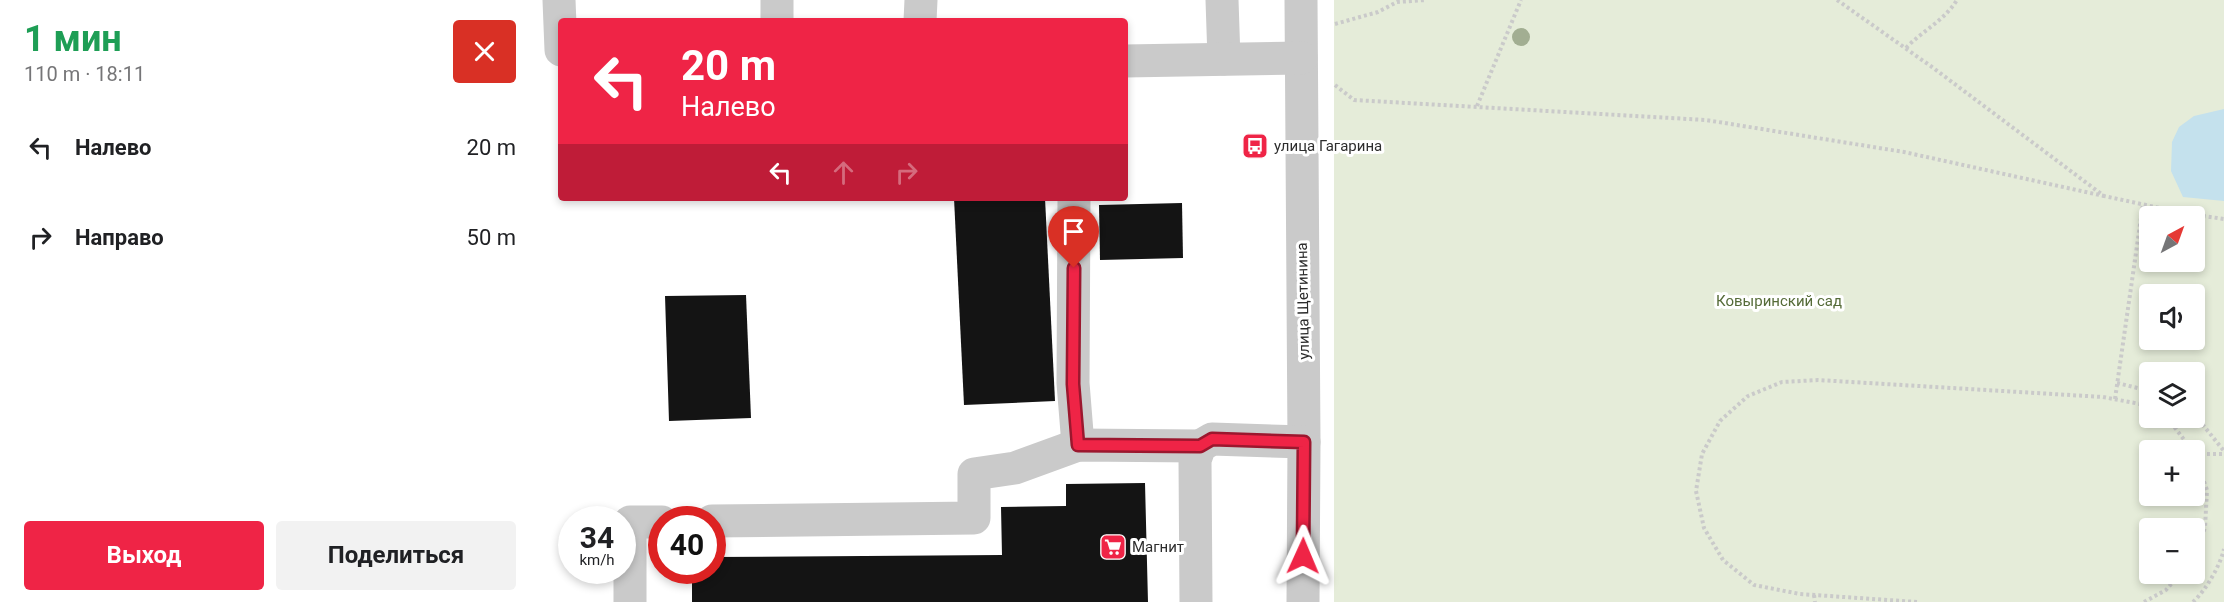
<!DOCTYPE html>
<html lang="ru">
<head>
<meta charset="utf-8">
<style>
  body { margin:0; font-family:Roboto,sans-serif; background:#f2f2f2; color:#202124; height:100vh; display:flex; flex-direction:column; font-size:22px; white-space:nowrap }
  * { box-sizing:border-box; margin:0 }
  p { font-size:20px; color:#757577 }
  .icon { flex:none; width:33px; height:33px; fill:none; stroke:currentColor; stroke-width:2; stroke-linecap:round; stroke-linejoin:round }
  .map { position:relative; flex:1; overflow:hidden }
  .panel { display:flex; flex-direction:column; background:#fff; width:540px }
  .panel>* { flex:none }
  .hud { position:absolute; left:18px; top:18px; width:570px; height:183px; border-radius:6px; box-shadow:0 3px 9px #0003; background:#ef2446; color:#fff; overflow:hidden }
  .needle { width:39px; rotate:41deg }
  .controls { position:absolute; left:1599px; top:206px; display:grid; gap:12px }
  .controls a { display:grid; place-items:center; width:66px; height:66px; border-radius:6px; background:#fff; box-shadow:0 3px 9px #0003; font-size:30px }
  .speed { position:absolute; left:18px; top:506px; display:flex; gap:12px; font-size:30px; font-weight:700; text-align:center }
  .speed>* { display:grid; place-content:center; width:78px; height:78px; border-radius:50%; background:#fff; box-shadow:0 3px 9px #0003; line-height:1 }
  .speed small { font-size:15px; font-weight:400 }
  .speed .limit { border:9px solid #d22; background:#fff; color:#111 }
  .pin { position:absolute; display:grid; place-items:center; width:51px; height:51px; color:#fff; margin:-62px -26px; border-radius:50% 50% 50% 0; rotate:-45deg; box-shadow:0 0 6px #0007 }
  .pin .icon { rotate:45deg }
  .me { position:absolute; width:66px; margin:-33px; rotate:1deg; stroke-linejoin:round; filter:drop-shadow(0 0 4px #0008) }
  .turn { display:flex; align-items:center; gap:21px; height:126px; padding:0 24px; font-size:27px }
  .turn .icon { width:78px; height:78px; stroke-width:2.5 }
  .turn b { display:block; font-size:42px; line-height:51px }
  .lanes { display:flex; align-items:center; height:57px; padding:0 24px; background:#0003; justify-content:center; gap:30px; direction:ltr }
  .lanes .off { opacity:.35 }
  .round { display:grid; place-items:center; flex:none; width:63px; height:63px; border-radius:6px; background:#f2f2f2 }
  .summary { display:flex; align-items:center; justify-content:space-between; height:102px; padding:0 24px }
  h1 { font-size:36px; font-weight:700; line-height:45px; color:#1e9e55 }
  .action { display:flex; gap:12px; margin-top:auto; padding:12px 24px }
  .action a { flex:1; height:69px; border-radius:6px; background:#ef2446; color:#fff; font-size:24px; font-weight:700; line-height:69px; text-align:center }
  .action a+a { background:#f2f2f2; color:#202124 }
  ul { padding:0; list-style:none }
  li { display:flex; align-items:center; gap:18px; height:90px; padding:0 24px }
  li div { flex:1 }
  li b { display:block; font-size:22px }
  li em { font-style:normal }
  main { display:flex; flex:1; min-height:0 }
  .map>svg:first-child { display:block }
</style>
</head>
<body>
<main>
<section class="panel">
<div class="summary"><div><h1>1 мин</h1><p>110 m · 18:11</p></div><a class="round" style="background:#d93025;color:#fff"><svg class="icon" aria-label="close" viewBox="0 0 24 24"><path d="M6 6l12 12M18 6L6 18"/></svg></a></div>
<ul>
<li><svg class="icon" aria-label="left" viewBox="0 0 24 24"><path d="M17 20v-9H6M10 6l-5 5 5 5"/></svg><div><b>Налево</b></div><em>20 m</em></li>
<li><svg class="icon" aria-label="right" viewBox="0 0 24 24"><path d="M7 20v-9h11M14 6l5 5-5 5"/></svg><div><b>Направо</b></div><em>50 m</em></li>
</ul>
<div class="action"><a>Выход</a><a>Поделиться</a></div>
</section>
<div class="map">
<svg width="1684" height="602" viewBox="0 0 1684 602">
  <rect width="100%" height="100%" fill="#fff"/>
  <!-- green -->
  <path fill="#e5ecd9" fill-rule="evenodd" d="M794,0H1684V602H794ZM1610,216H1654V261H1610ZM1610,294H1654V339H1610ZM1610,372H1654V417H1610ZM1610,450H1654V495H1610ZM1610,528H1654V573H1610Z"/>
  <!-- water -->
  <polygon fill="#c4e1ed" points="1684,109 1684,201 1643,197 1631,171 1632,142 1639,127 1654,116"/>
  <!-- building -->
  <g fill="#141414">
    <polygon points="414,198 505,198 515,401 424,405"/>
    <polygon points="642,203 643,258 560,260 559,205"/>
    <polygon points="206,295 211,418 129,421 125,296"/>
    <polygon points="605,483 608,602 152,602 152,570 172,570 172,557 462,555 461,507 526,506 526,484"/>
  </g>
  <g fill="none" stroke-linecap="round" stroke-linejoin="round">
    <!-- path -->
    <g stroke="#cacaca" stroke-width="4" stroke-dasharray="3 3" stroke-linecap="butt">
      <polyline points="1297,0 1392,67 1564,196 1643,213 1684,219"/>
      <polyline points="795,24 838,12 857,2 886,0"/>
      <path d="M1366,48C1383,30 1403,22 1417,0"/>
      <polyline points="795,85 814,100 1166,120 1364,152 1564,196"/>
      <polyline points="937,106 981,0"/>
      <polyline points="1577,383 1610,391"/>
      <polyline points="1575,399 1603,204"/>
      <polyline points="1620,417 1632,424 1652,450"/>
      <polyline points="1653,417 1663,425 1684,451"/>
      <polyline points="1654,453 1667,490 1665,528 1654,554"/>
      <polyline points="1655,454 1684,454"/>
      <polyline points="1274,595 1275,602"/>
      <polyline points="1377,602 1260,594 1214,585 1183,560 1164,528 1156,491 1162,454 1180,421 1208,396 1242,382 1278,380 1563,397 1600,404 1610,410"/>
      <polyline points="1604,602 1626,590 1641,573"/>
      <path d="M1653,602C1666,590 1680,566 1684,549"/>
    </g>
    <!-- minor -->
    <g stroke="#cacaca" stroke-width="33">
      <polyline points="19,0 21,50"/>
      <polyline points="237,0 237,21"/>
      <polyline points="682,0 684,59"/>
      <polyline points="761,0 764,442 763,602"/>
      <polyline points="380,21 381,0"/>
      <polyline points="585,61 761,58"/>
      <polyline points="534,198 533,383 538,445"/>
      <polyline points="172,521 434,518 434,474 475,468 538,445 660,446"/>
      <polyline points="90,602 90,522 122,522"/>
      <polyline points="656,602 655,460 660,446 672,439 764,442"/>
    </g>
  </g>
  <!-- trees -->
  <circle fill="#a2ae92" cx="981" cy="37" r="9"/>
  <g fill="none" stroke-linecap="round" stroke-linejoin="round">
    <!-- route casing -->
    <g stroke="#9b172e" stroke-width="15">
      <polyline id="route" points="534,268 533,384 538,445 660,446 672,439 764,442 763,556"/>
    </g>
    <!-- route -->
    <use href="#route" stroke="#ef2446" stroke-width="10"/>
  </g>
  <!-- icons -->
  <defs>
    <g id="bus-square" transform="scale(1.35)"><rect x="-9" y="-9" width="18" height="18" rx="4" fill="#ef2446" stroke="#fff"/><path d="M-5-6H5V4H4V6H2V4H-2V6H-4V4H-5ZM-3.5-4V0h7V-4ZM-3.5 1.2v1.5H-2V1.2ZM2 1.2v1.5H3.5V1.2Z" fill="#fff"/></g>
    <g id="supermarket-square" transform="scale(1.35)"><rect x="-9" y="-9" width="18" height="18" rx="4" fill="#ef2446" stroke="#fff"/><path d="M-6-5.5h2.5l.6 2H6L4.5 2H-2.5L-4.4-4H-6ZM-1.5 3.2a1.3 1.3 0 1 0 .1 0ZM3 3.2a1.3 1.3 0 1 0 .1 0Z" fill="#fff"/></g>
  </defs>
  <g fill-rule="evenodd">
    <use href="#bus-square" x="715" y="146"/>
    <use href="#supermarket-square" x="573" y="547"/>
  </g>
  <g text-anchor="middle" stroke-width="6" stroke-linejoin="round" paint-order="stroke">
    <!-- poi labels -->
    <g font-size="15" fill="#2d2d2d" stroke="#fff" text-anchor="start">
      <text x="734" y="151">улица Гагарина</text>
      <text x="592" y="552">Магнит</text>
    </g>
    <!-- street labels -->
    <g font-size="15" fill="#2d2d2d" stroke="#fff">
      <text transform="translate(763 301) rotate(-91)" y="5">улица Щетинина</text>
    </g>
    <!-- park labels -->
    <g font-size="15" fill="#556b38" stroke="#fff">
      <text x="1239" y="306">Ковыринский сад</text>
    </g>
  </g>
</svg>
<div class="controls">
<a><svg class="needle" viewBox="-14 -14 28 28"><path d="M0-13l5 13h-10z" fill="#e53935"/><path d="M0 13l5-13h-10z" fill="#757577"/></svg></a>
<a><svg class="icon" aria-label="sound" viewBox="0 0 24 24"><path d="M4 9h4l5-4v14l-5-4H4zM17 9q2 3 0 6"/></svg></a>
<a><svg class="icon" aria-label="layers" viewBox="0 0 24 24"><path d="M12 4l9 5-9 5-9-5zM3 14l9 5 9-5"/></svg></a>
<a>+</a>
<a>−</a>
</div>
<div class="speed"><div>34<small>km/h</small></div><div class="limit">40</div></div>
<div class="pin" style="left:534px;top:268px;background:#d93025"><svg class="icon" aria-label="arrive" viewBox="0 0 24 24"><path d="M6 21V4h12l-3 4 3 4H6"/></svg></div>
<svg class="me" style="left:763px;top:556px" viewBox="-20 -20 40 40"><path d="M0-17L14 15 0 8-14 15z" fill="#ef2446" stroke="#fff" stroke-width="4"/></svg>
<div class="hud">
<div class="turn"><svg class="icon" aria-label="left" viewBox="0 0 24 24"><path d="M17 20v-9H6M10 6l-5 5 5 5"/></svg><div><b>20 m</b>Налево</div></div>
<div class="lanes"><svg class="icon" aria-label="left" viewBox="0 0 24 24"><path d="M17 20v-9H6M10 6l-5 5 5 5"/></svg><svg class="icon off" aria-label="ahead" viewBox="0 0 24 24"><path d="M12 20V5M6 11l6-6 6 6"/></svg><svg class="icon off" aria-label="right" viewBox="0 0 24 24"><path d="M7 20v-9h11M14 6l5 5-5 5"/></svg></div>
</div>
</div>
</main>
</body>
</html>
